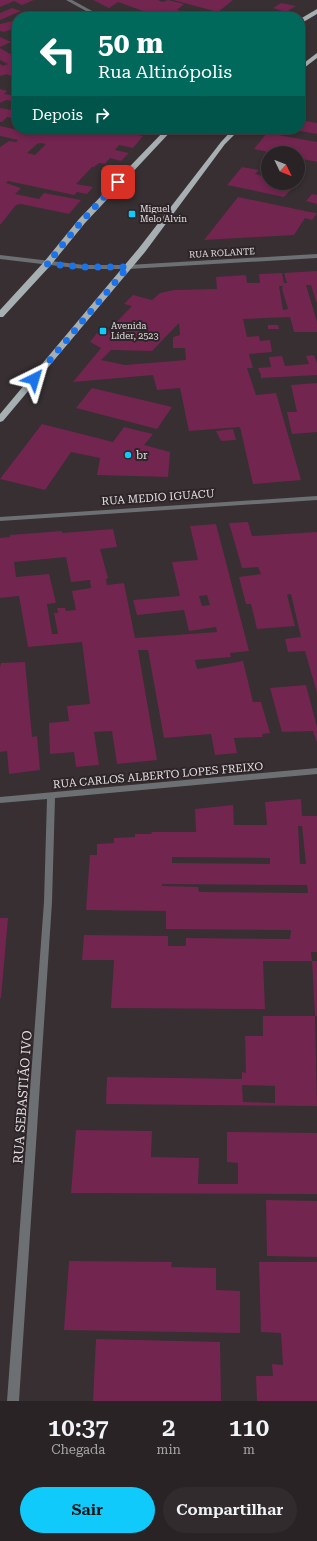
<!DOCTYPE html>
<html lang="pt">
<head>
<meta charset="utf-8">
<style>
  body { margin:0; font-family:"Roboto Serif",serif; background:#312b2e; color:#f1f3f6; height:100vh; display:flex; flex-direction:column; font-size:15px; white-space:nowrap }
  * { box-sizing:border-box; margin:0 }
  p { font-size:13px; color:#a5a4a7 }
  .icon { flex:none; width:22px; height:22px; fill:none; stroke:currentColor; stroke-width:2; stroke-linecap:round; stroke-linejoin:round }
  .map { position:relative; height:1401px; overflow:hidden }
  .details { display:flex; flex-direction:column; background:#292326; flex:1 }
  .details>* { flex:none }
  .guide { position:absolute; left:12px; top:12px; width:293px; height:122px; border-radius:16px; box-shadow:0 2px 6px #0003,0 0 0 1px #454043; background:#00695c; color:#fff; overflow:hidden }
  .needle { width:26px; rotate:133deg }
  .tools { position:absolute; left:261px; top:146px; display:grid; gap:8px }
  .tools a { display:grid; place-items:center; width:44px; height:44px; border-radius:50%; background:#292326; box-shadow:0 2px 6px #0003,0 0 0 1px #454043; font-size:20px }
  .pin { position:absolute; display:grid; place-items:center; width:34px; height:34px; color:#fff; margin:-17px; border-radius:8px; box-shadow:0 2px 6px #0006 }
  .me { position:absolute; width:44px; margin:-22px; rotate:40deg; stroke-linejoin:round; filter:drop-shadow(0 0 3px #0008) }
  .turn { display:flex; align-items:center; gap:14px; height:84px; padding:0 20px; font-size:18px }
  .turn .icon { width:52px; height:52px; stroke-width:2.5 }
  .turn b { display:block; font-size:28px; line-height:34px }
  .then { display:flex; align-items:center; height:38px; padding:0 20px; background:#0003; gap:8px; font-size:15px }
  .eta { display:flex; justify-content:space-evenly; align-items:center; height:68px; text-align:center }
  .eta b { font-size:24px; font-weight:600; line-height:28px }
  .cta { display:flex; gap:8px; margin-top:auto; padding:8px 20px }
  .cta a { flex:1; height:46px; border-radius:24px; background:#0fcafa; color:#111; font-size:16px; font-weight:600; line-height:46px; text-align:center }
  .cta a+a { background:#312b2e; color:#f1f3f6 }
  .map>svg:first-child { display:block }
</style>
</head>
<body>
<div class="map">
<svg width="317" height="1401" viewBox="0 0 317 1401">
  <rect width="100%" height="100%" fill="#372f32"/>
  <!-- building -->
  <g fill="#72254f" fill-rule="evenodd">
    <polygon points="0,0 34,0 22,5 14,1 0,7"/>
    <polygon points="93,0 158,0 162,2 168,0 184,4 177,10 205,17 158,17 162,14 146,12 118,2 109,8"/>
    <polygon points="173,0 233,0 218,12"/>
    <polygon points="281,3 296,6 286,12 273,8"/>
    <polygon points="12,8 21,11 0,20 0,13"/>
    <polygon points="39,11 49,17 24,17"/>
    <polygon points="17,20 17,28 3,32 0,31 0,24"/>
    <polygon points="0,37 11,42 0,47"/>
    <polygon points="0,48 10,54 17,51 17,74 13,72 12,72 15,74 11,76 7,74 0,76 0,64 3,66 8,64 0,60"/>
    <polygon points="0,89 7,91 4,94 17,96 17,98 14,101 6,100 0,103"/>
    <polygon points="0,108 17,111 17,119 7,117 2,122 0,122"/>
    <polygon points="300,120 317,123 317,134 295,130 300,129"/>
    <path d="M0,126L37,134L42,129H120L118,131L143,136L133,148L119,145L115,150L129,153L121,161L110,158L105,164L99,163L94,167H92L76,184L93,187L87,194L77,192L74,195L8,181L6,183L21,188L15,194L39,199L44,193L81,200L69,214L21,204L16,205L0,225V147L9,141L16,142L18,140L0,136ZM40,143L46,144L35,155L27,153L37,144Z"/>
    <polygon points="267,133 317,142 317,162 298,158 298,153 273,153 254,149"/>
    <polygon points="242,167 259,170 255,174 268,177 268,183 297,183 284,197 227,185"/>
    <polygon points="312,194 317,195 317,204 306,201"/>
    <polygon points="238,197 310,212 317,213 312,220 305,218 294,235 204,240"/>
    <path d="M317,271V304L311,285H306L317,322V332H294L290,317L243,319L247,337L259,336L260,341L270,340L272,352L249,354L253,368H247L256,395L276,393L301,480L253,484L240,427L189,431L180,388L157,390L153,375L73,382L101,348L90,342L97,333L104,335L132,306L124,304L133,295L152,300L160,293L174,290L217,289L216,277L246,275L247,283H260L259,274L282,273L284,283H287L284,273ZM279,286H283L282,289L288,309L283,310ZM179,323L180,335L173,337V348H185L186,360L125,365L101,360L111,350L152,351Z"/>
    <polygon points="268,325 278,325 279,329 268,329"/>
    <polygon points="314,355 317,363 317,375 261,378 261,373 260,373 258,368 271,367 269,357 282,356 285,366 309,364 306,356"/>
    <polygon points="317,383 317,432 292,434 287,412 297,412 291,385"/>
    <polygon points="92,388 172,407 157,429 76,408"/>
    <polygon points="42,424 113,442 124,427 153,434 144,445 170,452 168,477 97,475 100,458 71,452 45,490 0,479"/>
    <polygon points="233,429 236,440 221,441 216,431"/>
    <polygon points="248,522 252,536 317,532 317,693 305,651 288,652 285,639 301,637 291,594 287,595 295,626 257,629 251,604 246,604 239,577 261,574 258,567 242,568 229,523"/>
    <path d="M216,524L249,651L230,653L231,657L195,660L197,669L243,661L253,702H261L270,733L262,734L263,737L234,738L237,753L215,755L211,734L164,738L148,650H138L157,760L117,764L112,731L94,732L99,765L76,767L74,752L50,754L49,723L69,721L67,706L90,704L82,642L28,647L19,596L0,598V538L10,537V535L62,531V533L113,529L117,547L100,549L108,578L106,579L107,585L124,583L135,638L217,632L216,627L189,631L184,610L137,615L133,600L180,596L172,562L198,560L190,526ZM66,557L71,582L90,580L91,588L72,591L76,610L66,611L65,608H57L58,613H54L58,634H52L47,604L56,603L49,574L16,577L14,562ZM207,595L210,605L202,606L199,596Z"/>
    <polygon points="25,662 32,737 37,736 40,770 9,774 7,751 0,752 0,667 1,663"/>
    <polygon points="306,685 317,727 317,743 313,731 282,732 270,688"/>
    <path d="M301,799L302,816H317V952H311L312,961H263L265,1009L111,1008L114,960H82L84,935L168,936V946H186V938L290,939L291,930L166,929V911L86,910L90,855H97V844L114,843V838L135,837V834H151L152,832H196L195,809L233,805L234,825H267L265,802ZM298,826H302L306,864H300ZM172,857L270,858V864L172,863ZM162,884L307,885L308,893L199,892L198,887L162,886Z"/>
    <polygon points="0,918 8,918 1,998 0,998"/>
    <path d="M312,961H317V1016H315L317,1106L106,1104L107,1077L242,1079V1072L246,1073L245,1036H263V1016H315ZM242,1085L275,1086V1103L243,1102Z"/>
    <polygon points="76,1130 152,1131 151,1157 199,1158 198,1184 238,1184 238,1163 227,1162 227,1132 317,1133 317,1194 71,1193"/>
    <polygon points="266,1200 317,1201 317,1257 267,1256"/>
    <polygon points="69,1261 172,1262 171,1267 216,1268 216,1290 240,1291 240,1333 64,1330"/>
    <polygon points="259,1262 317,1262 317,1401 257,1401 256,1376 273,1376 272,1364 283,1365 281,1333 261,1332"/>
    <polygon points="96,1339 220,1342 221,1401 93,1401"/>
  </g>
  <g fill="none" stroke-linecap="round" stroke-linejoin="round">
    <!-- street -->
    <g fill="#6c7072" fill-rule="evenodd">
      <polygon points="66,0 72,0 103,17 97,17"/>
      <polygon points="317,254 317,258 128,269 84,269 0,259 0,255 84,265 128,265"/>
      <polygon points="317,496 317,500 0,521 0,517"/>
      <polygon points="317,768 317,774 55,798 52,902 19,1401 7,1401 44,902 47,799 0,803 0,797"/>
    </g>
    <!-- primary -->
    <g fill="#a6afb2" fill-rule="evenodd">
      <polygon points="317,9 317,14 300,24 300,19"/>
      <polygon points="317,53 317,58 300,71 300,66"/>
      <polygon points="166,129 173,129 85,223 50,266 3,317 0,317 0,310 44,262 79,219"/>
      <polygon points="233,129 240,129 225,144 145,252 3,421 0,422 0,414 139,248 221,142"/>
    </g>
  </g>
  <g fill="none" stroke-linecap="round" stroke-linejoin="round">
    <!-- route -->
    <polyline stroke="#1a73e8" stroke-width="7" stroke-dasharray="0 12.6" points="34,379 128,267 84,267 47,264 82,221 118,182"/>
  </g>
  <!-- markers -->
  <g fill="#0fcafa" stroke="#2d2528" stroke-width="1.5">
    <rect x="128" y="210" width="8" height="8" rx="2"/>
    <rect x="99" y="327" width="8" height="8" rx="2"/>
    <circle cx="128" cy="455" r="4"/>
  </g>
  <g text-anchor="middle" stroke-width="4" stroke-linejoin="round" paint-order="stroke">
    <!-- far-poi labels -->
    <g font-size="9" fill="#e3dee0" stroke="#2d2528" text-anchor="start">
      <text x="140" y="212">Miguel<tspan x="140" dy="10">Melo Alvin</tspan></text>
      <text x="111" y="329">Avenida<tspan x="111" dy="10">Líder, 2523</tspan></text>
    </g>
    <!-- far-street labels -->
    <g font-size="9" fill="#e3dee0" stroke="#2d2528">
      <text transform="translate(222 253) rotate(-3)" y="3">RUA ROLANTE</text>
    </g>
    <!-- poi labels -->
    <g font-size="11" fill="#e3dee0" stroke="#2d2528" text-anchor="start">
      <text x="136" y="459">br</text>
    </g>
    <!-- street labels -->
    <g font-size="11" fill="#e3dee0" stroke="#2d2528">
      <text transform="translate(158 497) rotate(-4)" y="4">RUA MEDIO IGUACU</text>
      <text transform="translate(158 775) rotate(-5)" y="4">RUA CARLOS ALBERTO LOPES FREIXO</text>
    </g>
    <!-- near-street labels -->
    <g font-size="13" fill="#e3dee0" stroke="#2d2528">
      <text transform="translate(22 1097) rotate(-86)" y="5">RUA SEBASTIÃO IVO</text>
    </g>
  </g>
</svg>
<div class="tools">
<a><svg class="needle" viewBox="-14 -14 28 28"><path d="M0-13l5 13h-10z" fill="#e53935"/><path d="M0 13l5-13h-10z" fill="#a5a4a7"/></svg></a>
</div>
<div class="pin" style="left:118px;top:182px;background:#d93025"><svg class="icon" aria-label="arrive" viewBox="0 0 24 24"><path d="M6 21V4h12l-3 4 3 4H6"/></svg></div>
<svg class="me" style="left:34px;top:379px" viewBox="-20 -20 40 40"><path d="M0-17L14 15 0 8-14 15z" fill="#1a73e8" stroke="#fff" stroke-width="4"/></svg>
<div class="guide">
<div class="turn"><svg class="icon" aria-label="left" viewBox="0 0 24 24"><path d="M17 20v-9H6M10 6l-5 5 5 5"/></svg><div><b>50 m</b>Rua Altinópolis</div></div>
<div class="then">Depois<svg class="icon" aria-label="right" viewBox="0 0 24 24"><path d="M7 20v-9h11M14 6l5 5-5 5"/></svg></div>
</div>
</div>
<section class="details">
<div class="eta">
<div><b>10:37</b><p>Chegada</p></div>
<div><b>2</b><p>min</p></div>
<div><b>110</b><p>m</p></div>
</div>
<div class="cta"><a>Sair</a><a>Compartilhar</a></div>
</section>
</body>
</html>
